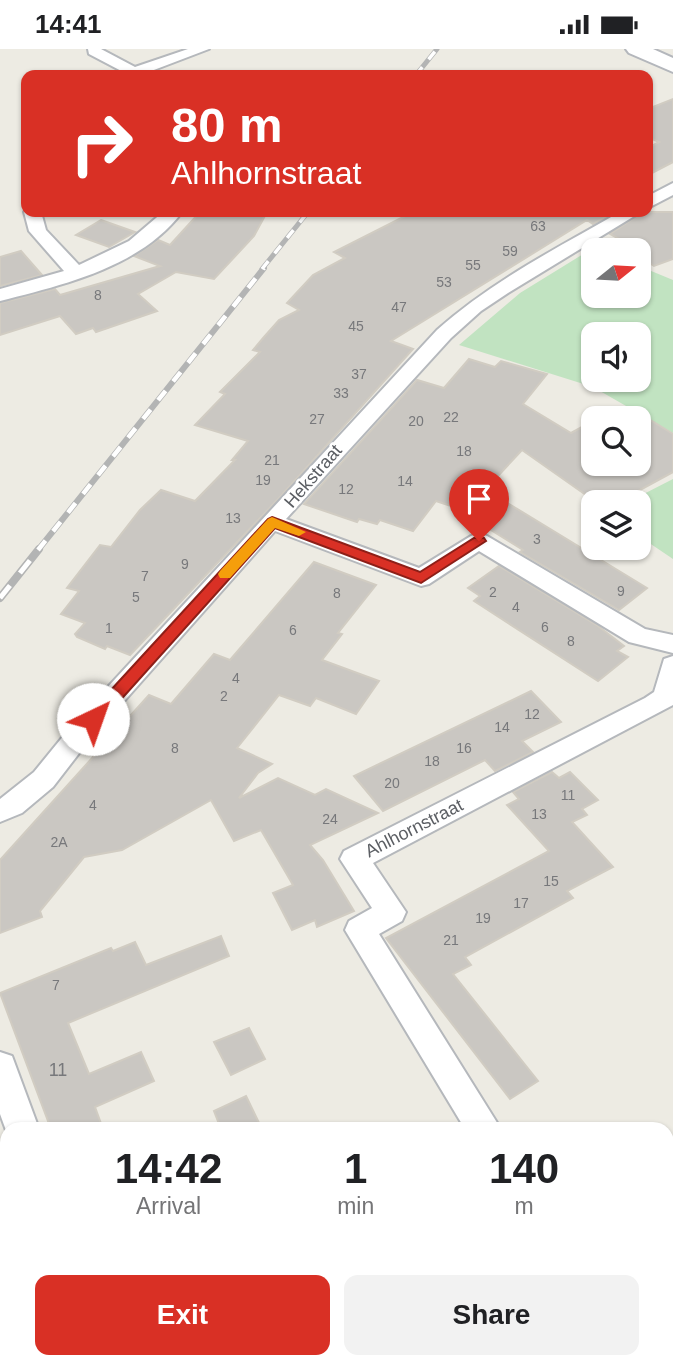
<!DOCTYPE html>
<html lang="en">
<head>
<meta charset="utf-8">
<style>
  body { margin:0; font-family:Helvetica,sans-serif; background:#f2f2f2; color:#202124; height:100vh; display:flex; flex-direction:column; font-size:26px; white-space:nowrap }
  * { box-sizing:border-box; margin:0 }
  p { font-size:23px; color:#757577 }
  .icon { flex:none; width:38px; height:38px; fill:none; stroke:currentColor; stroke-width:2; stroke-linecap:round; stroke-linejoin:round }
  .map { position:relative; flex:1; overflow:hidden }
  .details { position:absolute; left:0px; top:1073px; width:674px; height:247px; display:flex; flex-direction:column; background:#fff; border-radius:21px 21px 0 0; box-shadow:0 2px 5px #0004 }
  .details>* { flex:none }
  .banner { position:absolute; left:21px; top:21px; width:632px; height:147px; border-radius:14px; box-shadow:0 2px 5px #0004; background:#d93025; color:#fff; overflow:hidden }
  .needle { width:46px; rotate:72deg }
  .tools { position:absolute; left:581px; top:189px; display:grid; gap:14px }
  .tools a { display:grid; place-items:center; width:70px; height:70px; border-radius:14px; background:#fff; box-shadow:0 2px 5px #0004; font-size:35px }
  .pin { position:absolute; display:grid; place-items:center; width:60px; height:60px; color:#fff; margin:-72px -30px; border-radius:50% 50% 50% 0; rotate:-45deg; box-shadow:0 0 7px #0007 }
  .pin .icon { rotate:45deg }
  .me { position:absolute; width:77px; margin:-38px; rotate:42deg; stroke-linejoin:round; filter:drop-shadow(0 0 5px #0008) }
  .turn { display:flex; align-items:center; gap:24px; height:147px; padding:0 35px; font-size:32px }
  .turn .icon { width:91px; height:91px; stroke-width:2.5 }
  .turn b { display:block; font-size:49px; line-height:60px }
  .eta { display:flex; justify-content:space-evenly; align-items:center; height:119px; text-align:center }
  .eta b { font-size:42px; font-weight:700; line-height:49px }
  .primary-button { display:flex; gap:14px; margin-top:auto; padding:14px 35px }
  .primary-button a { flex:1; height:80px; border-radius:14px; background:#d93025; color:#fff; font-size:28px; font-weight:700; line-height:80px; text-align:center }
  .primary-button a+a { background:#f2f2f2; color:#202124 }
  .status { display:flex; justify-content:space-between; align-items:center; height:49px; padding:0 35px; background:#fff; direction:ltr }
  .status svg { height:19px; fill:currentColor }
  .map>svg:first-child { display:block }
</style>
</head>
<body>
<div class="status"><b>14:41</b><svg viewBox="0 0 49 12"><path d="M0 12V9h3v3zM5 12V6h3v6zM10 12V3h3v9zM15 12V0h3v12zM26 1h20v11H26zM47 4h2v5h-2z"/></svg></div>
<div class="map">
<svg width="673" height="1319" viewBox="0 0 673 1319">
  <rect width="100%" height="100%" fill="#edebe3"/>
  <!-- green -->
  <g fill="#c1e3c1" fill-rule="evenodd">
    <path d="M593,199L598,201H593V247H639V217L673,231V384L593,338L459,296L520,244ZM593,285H639V331H593Z"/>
    <polygon points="673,430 673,510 639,487 639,453 628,453"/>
  </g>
  <!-- building -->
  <g fill="#cac7c2" stroke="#d1ccc2" stroke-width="2">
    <polygon points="673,50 673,113 648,126 648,99 659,93 648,88 648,60"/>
    <polygon points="200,163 267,163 254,187 214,230 176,223 138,245 157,262 96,283 93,279 76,285 60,267 0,286 0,254 55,240 60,246 160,217 134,207 158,191 170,196"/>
    <polygon points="413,163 615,163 593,175 587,171 391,292 413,300 281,447 130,606 107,597 105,600 77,588 75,585 85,574 61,565 79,542 67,539 100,496 111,498 140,461 161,441 195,452 235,411 232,411 248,392 195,376 225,345 220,343 260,303 253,301 264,288 279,271 299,261 287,254 313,226 345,209 334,203"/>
    <polygon points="643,163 673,163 673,210 654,217 639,207 639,201 610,185"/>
    <polygon points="101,171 135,183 109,198 76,186"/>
    <polygon points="21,202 42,226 0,237 0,208"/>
    <polygon points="469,310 495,318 501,312 547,325 523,355 571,384 593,372 593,415 639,415 639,364 673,385 673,423 618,453 596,453 522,401 483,443 496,447 647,539 619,561 520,503 523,501 454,458 436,452 413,482 380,471 377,475 359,470 357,473 304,455 417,331 444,339"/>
    <polygon points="314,513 376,536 338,584 342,585 322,611 379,632 356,665 316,649 310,657 279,646 237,699 272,715 258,724 239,749 278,729 315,746 326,740 378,764 310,796 323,811 354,862 317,878 315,871 292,881 273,844 293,836 261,781 234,792 211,751 122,801 84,808 40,862 42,868 0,884 0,811 149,646 171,655 214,605 230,611"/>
    <polygon points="499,517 598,577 624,597 617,602 628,608 598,632 474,552 480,547 468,539"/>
    <polygon points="531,642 561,673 522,692 533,703 495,722 485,711 383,762 354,727"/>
    <polygon points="552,723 559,729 570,723 598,751 582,760 587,766 572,773 613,818 567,842 573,849 465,908 471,916 453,925 538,1032 510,1050 386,889 549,802 507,756 519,750 513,743"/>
    <polygon points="221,887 229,907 68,974 89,1025 141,1003 154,1032 95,1058 103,1080 51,1080 0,944 111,899 113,902 135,893 146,916"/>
    <polygon points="249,979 265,1010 231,1026 214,993"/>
    <polygon points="246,1047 262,1080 221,1080 214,1062"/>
  </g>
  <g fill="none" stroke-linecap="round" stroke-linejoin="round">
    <!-- street casing -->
    <g stroke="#b5b8bc" stroke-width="4">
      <g id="street">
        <polygon points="88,0 101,0 135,18 188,0 209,0 146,24 147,26 129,26 89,5"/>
        <polygon points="673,134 673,146 648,159 648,147"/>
        <path d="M26,160V163H41L46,181L79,216L129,192L163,163H182C141,218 63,236 0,252V240L64,222L29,182L24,163Z"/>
        <path d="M620,163H641L508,244L481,262L451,289L286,470L419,519L471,487L479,484L487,487L645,580L673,586V604L629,593L479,502L429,535L421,537L275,482L87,694L53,738L22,764L0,773V750L34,723L69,680L437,281C492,232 557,199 620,163Z"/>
        <polygon points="673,607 673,656 373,814 406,863 402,872 379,885 501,1080 465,1080 345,881 349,872 372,859 340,810 344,802 645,649 654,643 664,610"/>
        <polygon points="0,1003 12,1007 39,1080 7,1080 7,1084 0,1065"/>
        <polygon points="89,1312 127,1312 129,1319 91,1319"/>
      </g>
    </g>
    <!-- secondary casing -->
    <g stroke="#b4b7bc" stroke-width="4">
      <polygon id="secondary" points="626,0 653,0 673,9 673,23 629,4"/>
    </g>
    <!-- street -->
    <use href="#street" fill="#fff" fill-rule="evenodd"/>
    <!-- secondary -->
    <use href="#secondary" fill="#fff" fill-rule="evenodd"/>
    <!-- rail-far2 casing -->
    <g stroke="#b3b4b4" stroke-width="5">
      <g id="rail-far2">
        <polyline points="416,26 437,0"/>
        <polyline points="262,220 308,163"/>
      </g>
    </g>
    <!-- rail-far1 casing -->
    <g stroke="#b3b4b4" stroke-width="6">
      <polyline id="rail-far1" points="38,501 264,219"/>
    </g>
    <!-- rail casing -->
    <g stroke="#b3b4b4" stroke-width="8">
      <polyline id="rail" points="0,549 39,500"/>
    </g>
    <!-- rail-far2 -->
    <use href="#rail-far2" stroke="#fff" stroke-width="3.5" stroke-dasharray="10" stroke-linecap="butt"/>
    <!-- rail-far1 -->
    <use href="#rail-far1" stroke="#fff" stroke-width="4.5" stroke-dasharray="12" stroke-linecap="butt"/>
    <!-- rail -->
    <use href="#rail" stroke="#fff" stroke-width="5" stroke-dasharray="16" stroke-linecap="butt"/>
  </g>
  <!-- route -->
  <polygon fill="#d93025" stroke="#8d1f18" stroke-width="2" points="272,468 420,523 474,489 484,489 486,492 421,534 275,479 99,675 88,675 85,670 88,666 268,470"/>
  <!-- slow -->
  <polygon fill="#f59e0b" points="272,468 306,483 299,487 275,479 230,529 220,529 218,525 220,522 268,470"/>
  <g text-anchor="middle" stroke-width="5" stroke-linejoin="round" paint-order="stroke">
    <!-- number labels -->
    <g font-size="14" fill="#77787b">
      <text x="538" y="182">63</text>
      <text x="510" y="207">59</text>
      <text x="473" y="221">55</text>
      <text x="444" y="238">53</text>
      <text x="98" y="251">8</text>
      <text x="399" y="263">47</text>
      <text x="356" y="282">45</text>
      <text x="359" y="330">37</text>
      <text x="341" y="349">33</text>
      <text x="451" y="373">22</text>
      <text x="317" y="375">27</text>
      <text x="416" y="377">20</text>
      <text x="464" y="407">18</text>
      <text x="272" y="416">21</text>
      <text x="263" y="436">19</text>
      <text x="405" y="437">14</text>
      <text x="346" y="445">12</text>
      <text x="233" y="474">13</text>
      <text x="537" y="495">3</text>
      <text x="185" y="520">9</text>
      <text x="145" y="532">7</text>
      <text x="621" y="547">9</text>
      <text x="493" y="548">2</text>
      <text x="337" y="549">8</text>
      <text x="136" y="553">5</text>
      <text x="516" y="563">4</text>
      <text x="545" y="583">6</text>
      <text x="109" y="584">1</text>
      <text x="293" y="586">6</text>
      <text x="571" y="597">8</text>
      <text x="236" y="634">4</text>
      <text x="224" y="652">2</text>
      <text x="532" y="670">12</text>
      <text x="502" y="683">14</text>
      <text x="175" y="704">8</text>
      <text x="464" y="704">16</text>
      <text x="432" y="717">18</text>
      <text x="392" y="739">20</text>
      <text x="568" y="751">11</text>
      <text x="93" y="761">4</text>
      <text x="539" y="770">13</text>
      <text x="330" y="775">24</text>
      <text x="59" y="798">2A</text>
      <text x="551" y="837">15</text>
      <text x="521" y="859">17</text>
      <text x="483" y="874">19</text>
      <text x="451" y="896">21</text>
      <text x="56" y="941">7</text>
    </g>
    <!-- street labels -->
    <g font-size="18" fill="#5b5e63" stroke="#fff">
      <text transform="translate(313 427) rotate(-49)" y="6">Hekstraat</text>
      <text transform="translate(414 779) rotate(-27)" y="6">Ahlhornstraat</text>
    </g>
    <!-- near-number labels -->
    <g font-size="18" fill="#77787b">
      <text x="58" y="1027">11</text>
    </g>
  </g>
</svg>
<div class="tools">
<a><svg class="needle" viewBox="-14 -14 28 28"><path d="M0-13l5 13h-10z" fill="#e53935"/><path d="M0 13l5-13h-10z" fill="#757577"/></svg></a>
<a><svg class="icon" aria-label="sound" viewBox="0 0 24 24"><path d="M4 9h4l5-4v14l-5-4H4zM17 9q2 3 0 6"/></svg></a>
<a><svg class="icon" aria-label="search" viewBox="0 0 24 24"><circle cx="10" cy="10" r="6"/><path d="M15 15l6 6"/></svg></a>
<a><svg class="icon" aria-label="layers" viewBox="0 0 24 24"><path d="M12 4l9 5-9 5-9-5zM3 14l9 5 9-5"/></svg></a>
</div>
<div class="pin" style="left:479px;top:492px;background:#d93025"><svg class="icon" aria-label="arrive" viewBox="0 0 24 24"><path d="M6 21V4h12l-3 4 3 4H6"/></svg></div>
<svg class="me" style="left:93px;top:670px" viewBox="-20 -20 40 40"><circle r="19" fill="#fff"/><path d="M0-13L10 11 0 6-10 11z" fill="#d93025"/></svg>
<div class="banner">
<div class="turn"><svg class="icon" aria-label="right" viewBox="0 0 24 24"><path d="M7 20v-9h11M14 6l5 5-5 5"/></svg><div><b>80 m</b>Ahlhornstraat</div></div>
</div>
<section class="details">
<div class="eta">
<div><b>14:42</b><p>Arrival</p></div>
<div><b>1</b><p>min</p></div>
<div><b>140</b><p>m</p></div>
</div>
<div class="primary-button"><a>Exit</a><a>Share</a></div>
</section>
</div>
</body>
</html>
